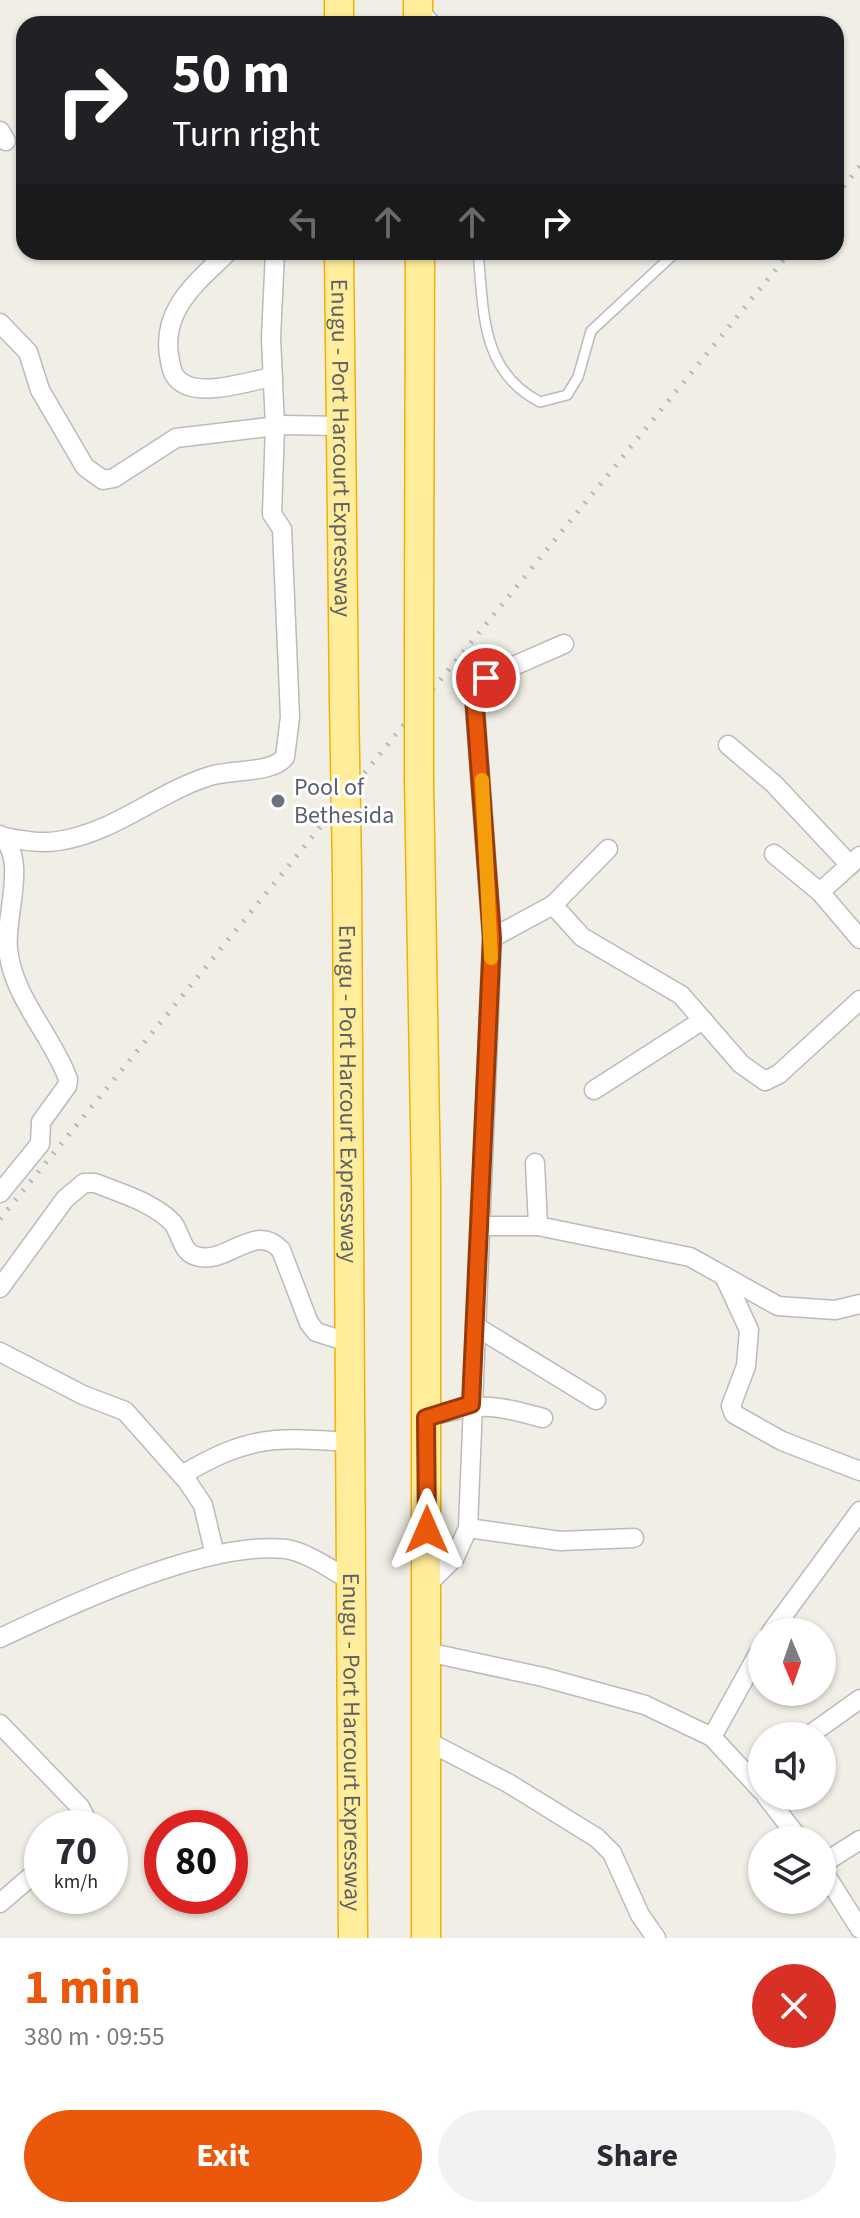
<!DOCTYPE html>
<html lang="en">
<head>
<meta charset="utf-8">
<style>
  body { margin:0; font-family:"Source Sans 3",sans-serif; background:#f2f2f3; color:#2b2b33; height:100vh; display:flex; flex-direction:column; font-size:30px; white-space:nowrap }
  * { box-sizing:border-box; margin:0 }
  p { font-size:26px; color:#7c7c81 }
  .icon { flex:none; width:44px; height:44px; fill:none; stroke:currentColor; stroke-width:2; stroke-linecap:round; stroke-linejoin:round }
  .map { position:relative; height:1938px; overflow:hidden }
  .details { display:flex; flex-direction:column; background:#fff; flex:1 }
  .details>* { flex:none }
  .top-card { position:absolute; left:16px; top:16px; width:828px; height:244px; border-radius:24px; box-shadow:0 2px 6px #0004; background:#202124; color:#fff; overflow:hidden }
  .needle { width:52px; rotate:178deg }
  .fabs { position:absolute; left:748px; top:1618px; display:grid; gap:16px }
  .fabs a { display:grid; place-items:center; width:88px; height:88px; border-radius:50%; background:#fff; box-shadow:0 2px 6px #0004; font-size:40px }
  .speed { position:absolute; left:24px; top:1810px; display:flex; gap:16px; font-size:40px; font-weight:700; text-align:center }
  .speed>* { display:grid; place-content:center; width:104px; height:104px; border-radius:50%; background:#fff; box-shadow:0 2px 6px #0004; line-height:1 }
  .speed small { font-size:20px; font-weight:400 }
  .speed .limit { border:12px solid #d22; background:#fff; color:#111 }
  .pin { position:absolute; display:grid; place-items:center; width:68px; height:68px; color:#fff; margin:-34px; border:4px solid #fff; border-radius:50%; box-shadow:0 2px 8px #0007 }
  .me { position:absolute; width:88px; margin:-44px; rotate:0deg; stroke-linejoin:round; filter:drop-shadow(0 0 6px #0008) }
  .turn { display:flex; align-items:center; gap:28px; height:168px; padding:0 24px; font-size:36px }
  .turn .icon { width:104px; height:104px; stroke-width:2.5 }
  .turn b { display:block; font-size:56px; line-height:68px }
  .lanes { display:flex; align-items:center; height:76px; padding:0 24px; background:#0003; justify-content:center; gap:40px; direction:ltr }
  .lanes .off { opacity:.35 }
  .round { display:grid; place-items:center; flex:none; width:84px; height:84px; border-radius:42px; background:#f2f2f3 }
  .head { display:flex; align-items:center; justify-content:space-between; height:136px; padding:0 24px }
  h1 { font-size:48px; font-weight:700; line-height:60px; color:#ea580c }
  .action { display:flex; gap:16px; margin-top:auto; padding:16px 24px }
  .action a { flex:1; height:92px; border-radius:48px; background:#ea580c; color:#fff; font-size:32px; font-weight:700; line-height:92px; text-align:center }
  .action a+a { background:#f2f2f3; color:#2b2b33 }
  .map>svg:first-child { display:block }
</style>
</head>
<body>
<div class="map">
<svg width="860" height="1938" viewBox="0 0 860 1938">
  <rect width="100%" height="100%" fill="#f0eee5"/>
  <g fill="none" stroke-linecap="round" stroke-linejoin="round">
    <!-- service casing -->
    <g stroke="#b8bbc0" stroke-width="12">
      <g id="service">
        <polyline points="425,10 437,24"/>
        <path d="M478,252C484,311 480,371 540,402L567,395L578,377L591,331L676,252"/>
      </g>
    </g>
    <!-- minor casing -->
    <g stroke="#b8bbc0" stroke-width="21">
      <g id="minor">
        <polyline points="0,131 6,141"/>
        <path d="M228,252C196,283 159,311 170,361C172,373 175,380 186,385C209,395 249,381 273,377"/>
        <polyline points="0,323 28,352 40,390 85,467 103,480 114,478 176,438 285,425 340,426"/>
        <polyline points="728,745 774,784 850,865"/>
        <path d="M0,835C29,858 4,918 8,949C13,998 52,1035 68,1079L67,1086L41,1122L40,1144L0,1193"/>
        <path d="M4,837C22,840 39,844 58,841C114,833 158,792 210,776C231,769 272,774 285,757L290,717L282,529L272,514L275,426L271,338L275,252"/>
        <polyline points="774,854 820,892 860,939"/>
        <polyline points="820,892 860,856"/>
        <polyline points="553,905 582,937 681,995 741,1064 765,1081 779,1074 860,1000"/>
        <polyline points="492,938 553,905 608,849"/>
        <polyline points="594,1090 703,1020"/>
        <polyline points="535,1163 538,1226"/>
        <polyline points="481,1226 538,1226 690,1257 778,1306 835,1310 860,1304"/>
        <polyline points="724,1276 749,1330 746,1366 731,1406 734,1414 782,1441 860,1471"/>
        <path d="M0,1288L65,1199L84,1183H95C120,1193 152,1202 172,1222C181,1232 181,1252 196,1256C227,1266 254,1221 281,1250L309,1323L316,1332L351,1343"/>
        <polyline points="475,1326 596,1400"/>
        <polyline points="0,1352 83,1395 125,1411 187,1481 203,1505 215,1555"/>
        <path d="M426,1418C478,1402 491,1404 543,1418"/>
        <path d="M182,1475C249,1435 275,1437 351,1442"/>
        <polyline points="468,1528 560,1541 634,1538"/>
        <polyline points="427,1585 455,1557 468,1528 492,938 474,695 476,686 486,678 564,644"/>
        <polyline points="771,1632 860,1511"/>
        <path d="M0,1638C72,1604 207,1540 286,1549C307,1552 333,1571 352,1581"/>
        <polyline points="427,1652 543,1677 645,1705 712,1737 762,1791"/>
        <polyline points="0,1724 80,1807 85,1817 84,1828"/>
        <polyline points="808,1736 860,1699"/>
        <polyline points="712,1737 762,1647"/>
        <polyline points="427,1741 508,1783 597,1838 612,1853 640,1915 656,1938"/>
        <polyline points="766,1796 800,1840"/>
        <polyline points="822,1864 860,1840"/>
        <polyline points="822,1869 860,1929"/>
        <polyline points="0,1903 42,1867"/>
      </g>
    </g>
    <!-- trunk casing -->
    <g stroke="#f5b000" stroke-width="31">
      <g id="trunk">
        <polyline points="339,0 339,24"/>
        <polyline points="418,0 418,24"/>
        <path id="s1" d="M339,252L344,701"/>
        <polyline points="419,638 420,252"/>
        <polyline points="419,781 426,1184 426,1938"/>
        <path id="s2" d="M347,872L353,1938"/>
      </g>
    </g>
    <!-- service -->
    <use href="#service" stroke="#fff" stroke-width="9"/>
    <!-- minor -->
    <use href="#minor" stroke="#fff" stroke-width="18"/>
    <!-- trunk -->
    <use href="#trunk" stroke="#ffed9c" stroke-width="28"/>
    <!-- rail -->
    <g stroke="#b6b7b8" stroke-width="5" stroke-dasharray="2 10" stroke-linecap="butt">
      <polyline points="836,196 860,166"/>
      <polyline points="0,1219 790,252"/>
    </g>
    <!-- trunk-bridge casing -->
    <g stroke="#f5b000" stroke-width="31" stroke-linecap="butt">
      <g id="trunk-bridge">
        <polyline points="344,701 347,872"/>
        <polyline points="419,781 419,638"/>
      </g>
    </g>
    <!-- trunk-bridge -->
    <use href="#trunk-bridge" stroke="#ffed9c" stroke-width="28"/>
  </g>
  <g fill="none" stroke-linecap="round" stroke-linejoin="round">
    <!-- route casing -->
    <g stroke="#983908" stroke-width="20">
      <polyline id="route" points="427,1530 426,1418 471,1404 492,938 474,695 476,686 486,678"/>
    </g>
    <!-- route -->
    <use href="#route" stroke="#ea580c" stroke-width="14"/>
    <!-- slow -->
    <polyline stroke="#f59e0b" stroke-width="14" points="482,780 491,958"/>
  </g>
  <!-- markers -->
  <circle fill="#6b7280" stroke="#fff" stroke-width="3" cx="278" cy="801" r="8"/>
  <g text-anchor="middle" stroke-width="6" stroke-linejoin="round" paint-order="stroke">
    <!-- street labels -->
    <g font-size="24" fill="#5d6167" stroke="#fff">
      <text dy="8" stroke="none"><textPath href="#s1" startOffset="196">Enugu - Port Harcourt Expressway</textPath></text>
      <text dy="8" stroke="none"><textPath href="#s2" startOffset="222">Enugu - Port Harcourt Expressway</textPath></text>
      <text dy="8" stroke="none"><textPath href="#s2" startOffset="870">Enugu - Port Harcourt Expressway</textPath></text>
    </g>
    <!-- worship labels -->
    <g font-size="24" fill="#5b616d" stroke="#fff" text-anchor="start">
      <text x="294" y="795">Pool of<tspan x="294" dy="28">Bethesida</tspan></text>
    </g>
  </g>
</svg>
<div class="fabs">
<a><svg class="needle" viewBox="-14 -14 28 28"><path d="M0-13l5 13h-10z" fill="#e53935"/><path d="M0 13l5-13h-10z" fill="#7c7c81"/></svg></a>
<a><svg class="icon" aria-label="sound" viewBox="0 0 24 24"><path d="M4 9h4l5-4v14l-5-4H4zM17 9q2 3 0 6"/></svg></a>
<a><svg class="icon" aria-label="layers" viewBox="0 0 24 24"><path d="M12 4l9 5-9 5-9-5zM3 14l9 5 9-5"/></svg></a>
</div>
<div class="speed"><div>70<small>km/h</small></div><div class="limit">80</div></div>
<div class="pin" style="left:486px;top:678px;background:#d93025"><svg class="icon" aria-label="arrive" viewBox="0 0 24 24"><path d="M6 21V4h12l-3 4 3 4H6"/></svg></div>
<svg class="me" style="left:427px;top:1530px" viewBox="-20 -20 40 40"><path d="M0-17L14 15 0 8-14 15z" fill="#ea580c" stroke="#fff" stroke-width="4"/></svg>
<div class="top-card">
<div class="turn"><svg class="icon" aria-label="right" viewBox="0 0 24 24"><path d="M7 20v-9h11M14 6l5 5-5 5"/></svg><div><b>50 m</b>Turn right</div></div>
<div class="lanes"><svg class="icon off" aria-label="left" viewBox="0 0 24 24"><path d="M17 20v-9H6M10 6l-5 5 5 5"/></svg><svg class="icon off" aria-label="ahead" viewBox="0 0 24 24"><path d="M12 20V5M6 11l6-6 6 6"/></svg><svg class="icon off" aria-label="ahead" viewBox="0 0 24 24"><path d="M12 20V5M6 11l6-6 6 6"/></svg><svg class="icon" aria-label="right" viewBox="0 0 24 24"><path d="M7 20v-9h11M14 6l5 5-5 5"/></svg></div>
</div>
</div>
<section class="details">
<div class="head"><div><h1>1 min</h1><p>380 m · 09:55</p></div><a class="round" style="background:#d93025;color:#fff"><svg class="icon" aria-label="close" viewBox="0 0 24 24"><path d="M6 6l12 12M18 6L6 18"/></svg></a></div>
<div class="action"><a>Exit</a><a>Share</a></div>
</section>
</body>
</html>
